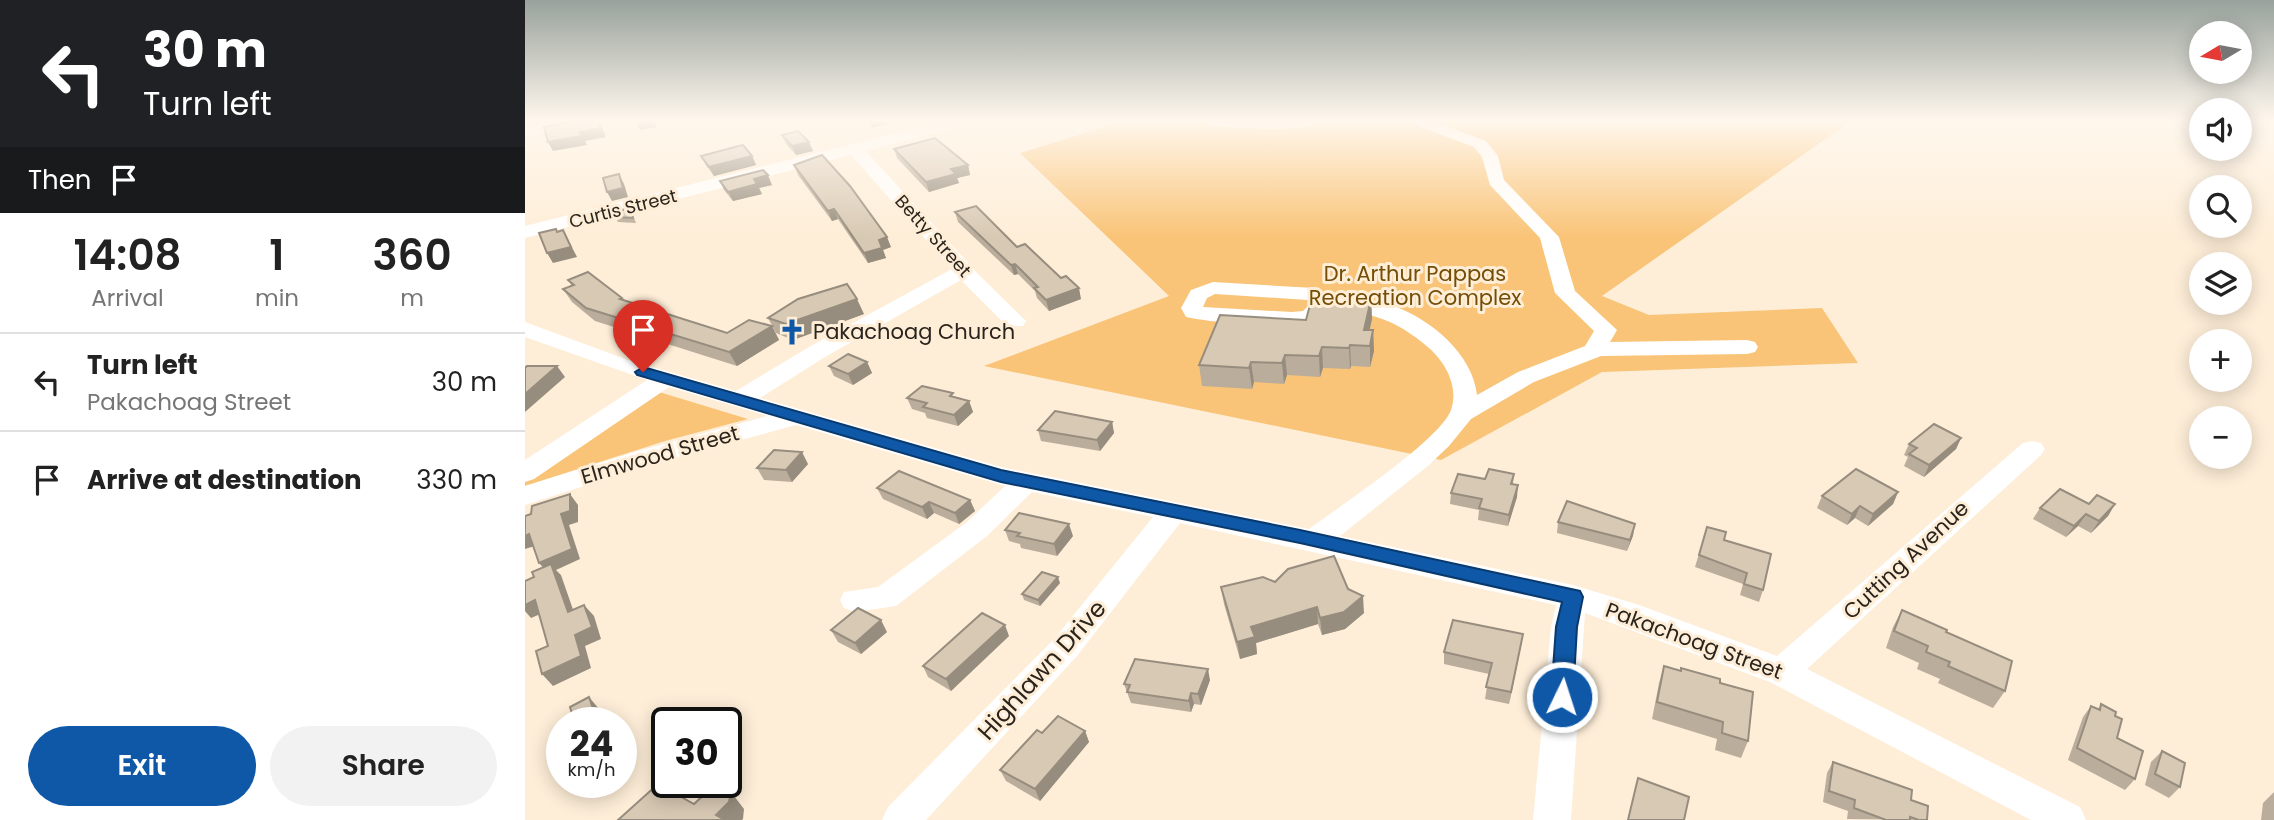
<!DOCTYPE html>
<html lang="en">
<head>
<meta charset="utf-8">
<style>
  body { margin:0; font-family:Poppins,sans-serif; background:#f2f2f2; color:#222; height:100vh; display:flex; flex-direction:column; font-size:26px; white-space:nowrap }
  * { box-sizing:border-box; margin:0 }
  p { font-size:23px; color:#767676 }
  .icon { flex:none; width:38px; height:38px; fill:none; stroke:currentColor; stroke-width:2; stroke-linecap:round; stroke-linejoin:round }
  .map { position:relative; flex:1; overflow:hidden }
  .drawer { display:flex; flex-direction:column; background:#fff; width:525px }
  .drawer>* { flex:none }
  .banner { background:#202124; color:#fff; overflow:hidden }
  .needle { width:46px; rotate:260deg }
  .buttons { position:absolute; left:1664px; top:21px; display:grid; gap:14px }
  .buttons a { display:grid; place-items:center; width:63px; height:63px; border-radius:50%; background:#fff; box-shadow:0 4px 18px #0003; font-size:35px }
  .speed { position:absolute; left:21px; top:707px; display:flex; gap:14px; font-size:35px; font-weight:700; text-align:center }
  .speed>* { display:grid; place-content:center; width:91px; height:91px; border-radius:50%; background:#fff; box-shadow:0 4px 18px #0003; line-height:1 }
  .speed small { font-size:18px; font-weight:400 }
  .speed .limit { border:4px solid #111; border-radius:10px; background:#fff; color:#111 }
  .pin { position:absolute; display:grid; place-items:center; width:60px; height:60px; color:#fff; margin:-72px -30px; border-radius:50% 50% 50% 0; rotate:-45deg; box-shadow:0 0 7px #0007 }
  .pin .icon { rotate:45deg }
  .me { position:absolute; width:77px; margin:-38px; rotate:4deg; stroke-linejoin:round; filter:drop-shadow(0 0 5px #0008) }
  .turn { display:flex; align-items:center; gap:24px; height:147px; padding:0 28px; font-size:32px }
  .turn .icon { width:91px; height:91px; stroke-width:2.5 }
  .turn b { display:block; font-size:49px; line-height:60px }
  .then { display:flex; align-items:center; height:66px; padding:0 28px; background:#0003; gap:14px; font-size:26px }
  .eta { display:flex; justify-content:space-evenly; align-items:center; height:119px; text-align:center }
  .eta b { font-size:42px; font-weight:600; line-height:49px }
  .cta { display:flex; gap:14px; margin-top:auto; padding:14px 28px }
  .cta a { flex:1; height:80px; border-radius:42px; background:#0e58a7; color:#fff; font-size:28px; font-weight:600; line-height:80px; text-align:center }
  .cta a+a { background:#f2f2f2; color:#222 }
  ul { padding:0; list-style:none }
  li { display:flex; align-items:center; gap:21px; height:98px; padding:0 28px; border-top:2px solid #e0e0e0 }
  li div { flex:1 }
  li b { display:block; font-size:26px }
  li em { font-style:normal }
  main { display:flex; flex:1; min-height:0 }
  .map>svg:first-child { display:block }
</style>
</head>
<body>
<main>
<section class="drawer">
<div class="banner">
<div class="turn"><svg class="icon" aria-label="left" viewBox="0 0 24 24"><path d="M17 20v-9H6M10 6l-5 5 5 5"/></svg><div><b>30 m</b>Turn left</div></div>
<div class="then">Then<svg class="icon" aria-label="arrive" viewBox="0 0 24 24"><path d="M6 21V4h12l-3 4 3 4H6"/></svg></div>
</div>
<div class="eta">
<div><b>14:08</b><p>Arrival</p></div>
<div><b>1</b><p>min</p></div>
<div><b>360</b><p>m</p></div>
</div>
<ul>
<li><svg class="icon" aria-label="left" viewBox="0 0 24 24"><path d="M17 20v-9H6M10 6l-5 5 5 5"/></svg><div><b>Turn left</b><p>Pakachoag Street</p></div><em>30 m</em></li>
<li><svg class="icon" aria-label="arrive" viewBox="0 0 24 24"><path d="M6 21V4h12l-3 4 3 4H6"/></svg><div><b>Arrive at destination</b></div><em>330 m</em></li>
</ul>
<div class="cta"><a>Exit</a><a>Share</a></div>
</section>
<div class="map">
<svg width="1749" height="820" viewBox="0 0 1749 820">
  <rect width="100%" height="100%" fill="#feeed8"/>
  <!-- green -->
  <g fill="#f9c478">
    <polygon points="599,121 1326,121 1077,296 1124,315 1297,308 1333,363 1077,372 916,460 459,366 644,296 495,153"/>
    <polygon points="134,392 223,419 140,441 0,486 0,481"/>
  </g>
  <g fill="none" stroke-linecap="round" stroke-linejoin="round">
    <!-- minor -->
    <g fill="#fff" fill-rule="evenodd">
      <polygon points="33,121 69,121 61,126 0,137 0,127"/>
      <path d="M419,121H447L444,124L341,151L453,274L501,321L498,326H482L436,280L300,357L235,398L476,467L784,529C814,507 915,440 926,410C934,387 921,363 904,348C870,319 847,312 803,310C799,314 795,320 790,322C772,331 683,322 661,317L656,308L666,290L688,282L789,288L796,290L803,298C825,298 848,299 869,306C905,319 948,354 952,395L993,372L1060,346L1069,331L1030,293L1015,238L965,185L957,157L949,147L880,121H908L961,141L973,156L979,180L1034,237L1050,291L1092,330L1085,342L1222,340L1230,342L1233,347L1230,352L1222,354L1076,356L1009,382L946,419L924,446L904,465L815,536L1048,585L1114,605L1252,656L1498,443L1507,441L1516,443L1520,449L1516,455L1282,669L1555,807L1561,820H1506L1245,682L1060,613L1046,820H1008L1026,627L1031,605L655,523L552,656L401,820H357L363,807L530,638L628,517L507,492L462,536L371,606L330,612L319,608L315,600L319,592L353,587L442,522L480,486L271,425L131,463L0,505V486L113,451L243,416L144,387L9,479L0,482V460L122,380L0,337V322L103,360L211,391L284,347L427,269L326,155L0,238V226ZM690,294L783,300L786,303L778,311L767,312L678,307L682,298Z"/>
      <path d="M676,121H797C781,134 707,127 684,126Z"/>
    </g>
  </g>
  <!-- wall -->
  <g fill="#baad9b">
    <polygon points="257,135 284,142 288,151 271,155 261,144"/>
    <polygon points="369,149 443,165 445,175 432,178 434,183 404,192 372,158"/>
    <polygon points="176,156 227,156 231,165 189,176 181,165"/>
    <polygon points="269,165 366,247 358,250 361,258 343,263 313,219 307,221 273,175"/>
    <polygon points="195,181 247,185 234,188 237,194 208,201 199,190"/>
    <polygon points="105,208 111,223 93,222 90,217"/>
    <polygon points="430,212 492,247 556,299 524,311 512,298 510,291 493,274 489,275 433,222"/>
    <polygon points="43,280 97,298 98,300 202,333 247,326 254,340 212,366 70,321 47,302 38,289 47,286"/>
    <polygon points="846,299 847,319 844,330 848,330 849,351 845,367 826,366 825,369 798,368 795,377 762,375 759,384 729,382 727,389 677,386 674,365 819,304"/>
    <polygon points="339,314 268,340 251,333 243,318"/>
    <polygon points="342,362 347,373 328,385 309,376 304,366"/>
    <polygon points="382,398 444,401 448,412 433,426 402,418 400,413 387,409"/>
    <polygon points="587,422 589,433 575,451 516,441 513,430"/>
    <polygon points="1436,438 1431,449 1399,477 1379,466 1383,457 1379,455 1384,444"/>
    <polygon points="283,464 267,482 239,480 232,468"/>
    <polygon points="989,474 988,484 992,497 983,526 953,520 954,510 925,504 926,493 960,479"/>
    <polygon points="352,488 445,500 450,511 434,524 409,513 402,519 358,499"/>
    <polygon points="1373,492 1368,504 1343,526 1330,518 1322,525 1292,508 1297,496"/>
    <polygon points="1564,504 1590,504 1583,516 1566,533 1553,526 1541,537 1508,519 1515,508"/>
    <polygon points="1033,522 1110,524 1102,551 1032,533"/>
    <polygon points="1182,527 1199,540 1238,590 1234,602 1215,595 1218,584 1170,567"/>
    <polygon points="480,530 548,536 532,556 496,548 495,544 484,541"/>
    <polygon points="750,582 823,589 839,613 820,629 797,635 793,624 731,643 732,654 715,659 699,604 696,587"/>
    <polygon points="535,583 515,606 499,600 497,594"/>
    <polygon points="1377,610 1421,632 1480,691 1468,708 1413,683 1415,679 1392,669 1394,663 1361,648 1368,627"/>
    <polygon points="306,630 362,632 336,654 313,642"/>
    <polygon points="484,636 426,691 403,677 398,666"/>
    <polygon points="996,646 984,704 960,699 964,674 919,664 919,652"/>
    <polygon points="1139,666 1195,683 1223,741 1216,758 1190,750 1192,739 1127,719 1134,683"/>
    <polygon points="685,680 676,705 669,704 666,712 606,703 599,684"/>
    <polygon points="1576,704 1590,716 1592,738 1610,779 1600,790 1543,760 1558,717 1566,706 1573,709"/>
    <polygon points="560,731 564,742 515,801 481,781 475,770 517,733"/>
    <polygon points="1637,751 1655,787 1644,798 1620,785 1626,762"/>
    <polygon points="1308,762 1386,800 1402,820 1322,819 1323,811 1298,802 1302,773"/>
    <polygon points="1749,792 1749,820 1736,820 1738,803"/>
  </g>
  <!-- shaded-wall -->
  <g fill="#978d7e">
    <polygon points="73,121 74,121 81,137 60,141 62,145 28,151 23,142 55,132"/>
    <polygon points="112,121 129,121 132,127 115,130 111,122"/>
    <polygon points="344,121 373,121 347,128"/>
    <polygon points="284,142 288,151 271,155 267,146"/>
    <polygon points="227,156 231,165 189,176 184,167"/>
    <polygon points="443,165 445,175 432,178 434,183 404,192 401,182 426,169"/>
    <polygon points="94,174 99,184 103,197 87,201 82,192"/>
    <polygon points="243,175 247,185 234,188 237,194 208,201 203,192 229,179"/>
    <polygon points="309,209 313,219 307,221 303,211"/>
    <polygon points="38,230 52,257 28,263 22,253"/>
    <polygon points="362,237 366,247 358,250 361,258 343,263 339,253 354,240"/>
    <polygon points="490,264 493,274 489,275 486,265"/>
    <polygon points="554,288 556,299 524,311 521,300"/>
    <polygon points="332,299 339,314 268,340 261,324"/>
    <polygon points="846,299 847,319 841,346 839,330"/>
    <polygon points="247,326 254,340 212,366 204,352"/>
    <polygon points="848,330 849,351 845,367 845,346"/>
    <polygon points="825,345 826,366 825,369 824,348"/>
    <polygon points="797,347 798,368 795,377 794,356"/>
    <polygon points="760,355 762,375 759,384 757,363"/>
    <polygon points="342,362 347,373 328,385 323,374"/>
    <polygon points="726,362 729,382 727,389 724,368"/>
    <polygon points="32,366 40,377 0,412 0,394"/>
    <polygon points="444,401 448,412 433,426 429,415"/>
    <polygon points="587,422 589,433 575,451 572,440"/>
    <polygon points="1436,438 1431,449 1399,477 1404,465"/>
    <polygon points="277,452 283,464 267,482 261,470"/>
    <polygon points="993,485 992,497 983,526 984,515"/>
    <polygon points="1373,492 1368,504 1343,526 1348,514"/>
    <polygon points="45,494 53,505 53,522 44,525 55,559 31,570 36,575 53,624 43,612 23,573 14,563"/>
    <polygon points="445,500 450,511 434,524 430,513"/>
    <polygon points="404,502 409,513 402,519 397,507"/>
    <polygon points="1590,504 1583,516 1566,533 1574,521"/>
    <polygon points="1335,506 1330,518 1322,525 1327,514"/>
    <polygon points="1561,514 1553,526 1541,537 1549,526"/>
    <polygon points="544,524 548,536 532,556 529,544"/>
    <polygon points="1110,524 1108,536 1102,551 1105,540"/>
    <polygon points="4,534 13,545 0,549 0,536"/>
    <polygon points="533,577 535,583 515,606 513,600"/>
    <polygon points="838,596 839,613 820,629 797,635 795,618"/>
    <polygon points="10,600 20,612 6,618 0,611 0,605"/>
    <polygon points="59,605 69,616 76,639 60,646 66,668 28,686 17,674 50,635"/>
    <polygon points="792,607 793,624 731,643 732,654 715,659 712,642 726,627"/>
    <polygon points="356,620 362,632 336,654 330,643"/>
    <polygon points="480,625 484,636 426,691 421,679"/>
    <polygon points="998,634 996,646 984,704 986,692"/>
    <polygon points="683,669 685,680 676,705 673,694"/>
    <polygon points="666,693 669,704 666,712 664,701"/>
    <polygon points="64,697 74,709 79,723 73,723"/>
    <polygon points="560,731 564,742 515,801 510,789"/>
    <polygon points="206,792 219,809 218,819 217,820 195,820 191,815"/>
  </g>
  <!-- building -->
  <g fill="#d8c9b4" stroke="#978d7e" stroke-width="2">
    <polygon points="48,121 73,121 76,128 55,132 57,136 23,142 19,127"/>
    <polygon points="273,131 284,142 267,146 257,135"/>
    <polygon points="410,138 443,165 426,169 431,174 401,182 369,149"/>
    <polygon points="218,145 227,156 184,167 176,156"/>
    <polygon points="297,155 325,186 362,237 354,240 357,248 339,253 309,209 303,211 269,165"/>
    <polygon points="238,170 243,175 229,179 232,184 203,192 195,181"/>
    <polygon points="94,174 98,188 82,192 78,178"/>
    <polygon points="451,206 492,247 500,244 536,278 541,276 554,288 521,300 509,288 513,287 490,264 486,265 430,212"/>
    <polygon points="105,208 108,218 90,217 89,212"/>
    <polygon points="31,229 32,232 38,230 46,247 22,253 14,233"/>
    <polygon points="63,272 97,298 95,299 202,333 224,320 247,326 204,352 61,308 38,289 49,285 43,280"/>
    <polygon points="322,284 332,299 261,324 243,318 273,299"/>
    <polygon points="820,298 846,299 839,330 848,330 845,346 825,345 824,348 797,347 794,356 760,355 757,363 726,362 724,368 674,365 695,315 781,320 785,305 793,302 819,304"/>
    <polygon points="323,354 342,362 323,374 304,366"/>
    <polygon points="2,366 32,366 0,394 0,368"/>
    <polygon points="397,386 428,393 425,396 444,401 429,415 398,407 402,403 382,398"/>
    <polygon points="530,411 587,422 572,440 513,430"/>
    <polygon points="1409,424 1436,438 1404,465 1384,454 1392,448 1384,444"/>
    <polygon points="249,450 277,452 261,470 232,468"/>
    <polygon points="964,469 989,474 986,484 993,485 984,515 954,508 957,499 926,493 933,474 960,479"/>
    <polygon points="1331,469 1373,492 1348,514 1335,506 1327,514 1297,496"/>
    <polygon points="374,471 445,500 430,513 404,502 397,507 352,488"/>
    <polygon points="1535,489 1564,504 1572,495 1590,504 1574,521 1561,514 1549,526 1515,508"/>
    <polygon points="45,494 45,511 36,514 47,549 14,563 4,534 0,536 0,516 6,514 7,506"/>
    <polygon points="1042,501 1110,524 1105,540 1033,522"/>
    <polygon points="494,513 544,524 529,544 492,536 495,533 480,530"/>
    <polygon points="1182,527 1201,532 1199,540 1246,554 1238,590 1219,584 1222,573 1174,555"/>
    <polygon points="809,556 823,589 838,596 819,612 795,618 792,607 726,627 730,637 712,642 696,587 738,577 750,582 763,569"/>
    <polygon points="26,564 43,612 59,605 67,627 50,635 56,656 17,674 11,651 23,646 10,600 0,605 0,581 9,577 7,572"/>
    <polygon points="517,572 533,577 513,600 497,594"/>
    <polygon points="333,608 356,620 330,643 306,630"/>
    <polygon points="1377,610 1422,630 1421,632 1487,661 1480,691 1423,666 1425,662 1401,652 1403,646 1369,631"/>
    <polygon points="457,613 480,625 421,679 398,666"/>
    <polygon points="928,620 998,634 986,692 961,687 967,663 919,652"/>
    <polygon points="610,659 683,669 673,694 666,693 664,701 602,692 605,685 599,684"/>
    <polygon points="1139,666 1156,671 1156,668 1195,679 1195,683 1228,692 1223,741 1197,733 1198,722 1132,702"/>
    <polygon points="64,697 73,723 50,723 45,707"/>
    <polygon points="1576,704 1591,712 1590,716 1597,719 1592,738 1618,751 1610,779 1552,748 1566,706 1575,710"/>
    <polygon points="533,716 560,731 510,789 475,770 512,730 517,733"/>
    <polygon points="37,731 37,752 32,755 27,736"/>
    <polygon points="1637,751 1660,763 1655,787 1630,774"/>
    <polygon points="1308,762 1387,790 1386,800 1403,806 1402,820 1394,820 1385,817 1385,820 1361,820 1329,808 1330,800 1304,791"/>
    <polygon points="1113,778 1164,797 1159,820 1103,820"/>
    <polygon points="133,784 169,804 182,792 198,788 206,792 204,802 191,815 200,820 93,820"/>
  </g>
  <!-- sky -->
  <linearGradient id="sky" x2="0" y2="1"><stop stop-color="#98a29c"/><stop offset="0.51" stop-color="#fff7ed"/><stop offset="1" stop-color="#fff7ed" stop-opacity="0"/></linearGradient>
  <rect width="1749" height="236" fill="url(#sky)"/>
  <!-- route -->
  <polygon fill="#0e58a7" stroke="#09396d" stroke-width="2" points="118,367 476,470 775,530 1055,591 1058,597 1052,627 1048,697 1045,704 1037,707 1029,704 1026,697 1031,627 1037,602 775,543 476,482 112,375 110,372"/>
  <!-- icons -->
  <defs>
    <g id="church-bare" transform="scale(2.1)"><path d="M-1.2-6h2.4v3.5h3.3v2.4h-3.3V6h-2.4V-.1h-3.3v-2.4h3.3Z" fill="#0e58a7" stroke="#feeed8" stroke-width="2.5" paint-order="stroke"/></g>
  </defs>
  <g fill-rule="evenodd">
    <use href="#church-bare" x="267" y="332"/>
  </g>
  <g text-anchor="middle" stroke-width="6" stroke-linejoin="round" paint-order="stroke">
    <!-- far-street labels -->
    <g font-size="18" fill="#2a241d" stroke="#feeed8">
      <text transform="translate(98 209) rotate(-14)" y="6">Curtis Street</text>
      <text transform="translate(408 236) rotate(48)" y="6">Betty Street</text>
    </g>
    <!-- park labels -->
    <g font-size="21" fill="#744e06" stroke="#feeed8">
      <text x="890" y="281">Dr. Arthur Pappas<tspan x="890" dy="24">Recreation Complex</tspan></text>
    </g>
    <!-- poi labels -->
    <g font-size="21" fill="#2a241d" stroke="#feeed8" text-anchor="start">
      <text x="288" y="339">Pakachoag Church</text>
    </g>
    <!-- street labels -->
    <g font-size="21" fill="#2a241d" stroke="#feeed8">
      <text transform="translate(135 455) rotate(-16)" y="7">Elmwood Street</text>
      <text transform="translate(1381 560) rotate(-43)" y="7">Cutting Avenue</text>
      <text transform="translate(1169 641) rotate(20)" y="7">Pakachoag Street</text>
    </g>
    <!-- near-street labels -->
    <g font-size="24" fill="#2a241d" stroke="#feeed8">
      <text transform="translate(517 670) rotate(-48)" y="8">Highlawn Drive</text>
    </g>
  </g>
</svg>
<div class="buttons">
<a><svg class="needle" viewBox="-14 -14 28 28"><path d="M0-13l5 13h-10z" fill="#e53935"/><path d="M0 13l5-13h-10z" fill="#767676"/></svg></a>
<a><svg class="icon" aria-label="sound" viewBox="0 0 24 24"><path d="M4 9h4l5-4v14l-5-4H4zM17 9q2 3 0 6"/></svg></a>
<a><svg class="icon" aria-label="search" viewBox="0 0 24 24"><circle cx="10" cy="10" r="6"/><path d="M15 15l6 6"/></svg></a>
<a><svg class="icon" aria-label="layers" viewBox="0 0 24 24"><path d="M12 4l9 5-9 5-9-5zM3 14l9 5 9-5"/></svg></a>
<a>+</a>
<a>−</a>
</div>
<div class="speed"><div>24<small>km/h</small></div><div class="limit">30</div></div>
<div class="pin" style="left:118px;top:372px;background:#d93025"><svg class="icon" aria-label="arrive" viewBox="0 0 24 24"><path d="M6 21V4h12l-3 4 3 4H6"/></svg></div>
<svg class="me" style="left:1037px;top:697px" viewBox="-20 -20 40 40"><circle r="17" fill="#0e58a7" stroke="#fff" stroke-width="3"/><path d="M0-11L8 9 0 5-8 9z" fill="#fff"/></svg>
</div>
</main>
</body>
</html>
